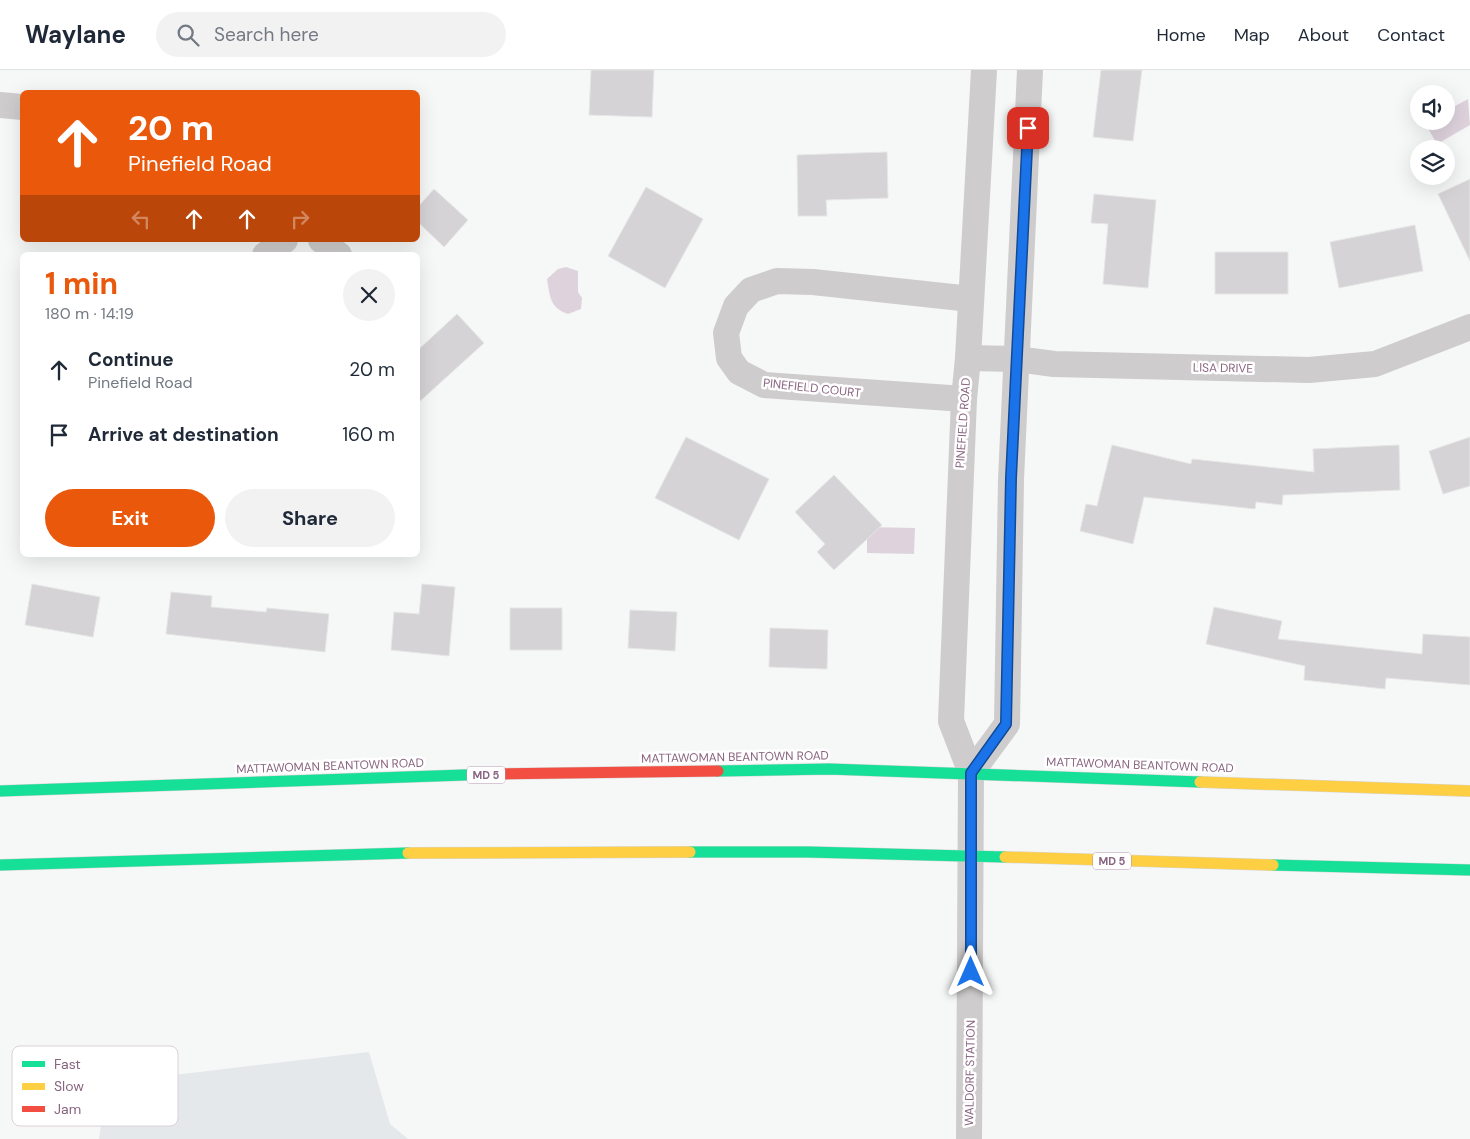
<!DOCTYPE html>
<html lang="en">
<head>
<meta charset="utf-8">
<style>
  body { margin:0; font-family:"DM Sans",sans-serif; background:#f2f2f3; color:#1f2937; height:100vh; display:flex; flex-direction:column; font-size:19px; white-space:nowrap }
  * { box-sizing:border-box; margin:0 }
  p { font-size:16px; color:#747a83 }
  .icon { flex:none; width:28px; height:28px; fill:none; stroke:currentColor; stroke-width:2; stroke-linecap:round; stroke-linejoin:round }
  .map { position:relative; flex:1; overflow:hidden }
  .sheet { position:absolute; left:20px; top:182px; width:400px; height:305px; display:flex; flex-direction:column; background:#fff; border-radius:8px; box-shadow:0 5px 20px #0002 }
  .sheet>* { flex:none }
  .banner { position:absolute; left:20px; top:20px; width:400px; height:152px; border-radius:8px; box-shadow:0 5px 20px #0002; background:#ea580c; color:#fff; overflow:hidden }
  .controls { position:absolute; left:1410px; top:15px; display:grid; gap:10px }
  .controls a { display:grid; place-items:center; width:45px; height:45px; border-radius:50%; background:#fff; box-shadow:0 5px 20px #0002; font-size:25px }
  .pin { position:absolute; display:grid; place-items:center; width:42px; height:42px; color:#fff; margin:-21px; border-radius:10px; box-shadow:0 2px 8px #0006 }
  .me { position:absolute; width:55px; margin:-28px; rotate:0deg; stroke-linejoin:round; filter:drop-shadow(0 0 4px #0008) }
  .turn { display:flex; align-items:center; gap:18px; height:105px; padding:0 25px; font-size:22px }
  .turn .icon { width:65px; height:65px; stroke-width:2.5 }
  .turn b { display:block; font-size:35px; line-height:42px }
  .lanes { display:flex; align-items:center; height:48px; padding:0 25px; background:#0003; justify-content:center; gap:25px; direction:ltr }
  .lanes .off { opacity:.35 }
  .round { display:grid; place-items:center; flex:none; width:52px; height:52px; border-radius:26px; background:#f2f2f3 }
  .head { display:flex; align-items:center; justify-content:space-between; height:85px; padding:0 25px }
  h1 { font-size:30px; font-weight:700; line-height:38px; color:#ea580c }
  .primary-button { display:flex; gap:10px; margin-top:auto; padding:10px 25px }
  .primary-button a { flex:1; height:58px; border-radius:30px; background:#ea580c; color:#fff; font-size:20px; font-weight:700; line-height:58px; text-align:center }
  .primary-button a+a { background:#f2f2f3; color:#1f2937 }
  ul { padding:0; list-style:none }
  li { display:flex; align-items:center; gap:15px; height:65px; padding:0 25px }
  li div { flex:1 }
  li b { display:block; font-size:19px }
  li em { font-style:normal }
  header { display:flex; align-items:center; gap:30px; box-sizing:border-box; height:70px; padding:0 25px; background:#fff; border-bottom:1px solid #e0e1e3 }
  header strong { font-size:24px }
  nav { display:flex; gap:28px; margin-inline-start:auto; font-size:18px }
  .search { width:350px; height:45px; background:#f2f2f3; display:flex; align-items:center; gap:12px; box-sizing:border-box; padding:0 18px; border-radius:28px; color:#747a83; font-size:19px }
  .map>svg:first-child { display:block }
</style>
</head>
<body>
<header>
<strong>Waylane</strong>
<div class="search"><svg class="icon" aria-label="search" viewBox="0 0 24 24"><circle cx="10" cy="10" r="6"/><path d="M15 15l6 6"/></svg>Search here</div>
<nav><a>Home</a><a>Map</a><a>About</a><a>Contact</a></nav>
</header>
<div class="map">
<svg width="1470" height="1069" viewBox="0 0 1470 1069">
  <rect width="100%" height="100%" fill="#f6f7f7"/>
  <!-- green -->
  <polygon fill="#e4e8eb" points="369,982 390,1054 408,1069 99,1069 107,1013"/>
  <!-- water -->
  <g fill="#ded3dd">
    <polygon points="1468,29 1470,55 1437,74 1425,53 1446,51 1446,41"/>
    <path d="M566,197L578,201V222L582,228L581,239L568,244C550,238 550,227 547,209L558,199Z"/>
    <polygon points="867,457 915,458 914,484 867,483"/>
  </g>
  <!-- building -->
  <g fill="#d5d3d5" stroke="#e6e6e6">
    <polygon points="591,0 654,0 652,47 589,45"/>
    <polygon points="1101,0 1142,0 1133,71 1093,67"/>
    <polygon points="887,82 888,128 826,130 827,146 798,146 797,85"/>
    <polygon points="1470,109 1470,191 1438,124"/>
    <polygon points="646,117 703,149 665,218 608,186"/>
    <polygon points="434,119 468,150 444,177 418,152 418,137"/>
    <polygon points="1094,124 1156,130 1148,218 1103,214 1108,154 1091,153"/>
    <polygon points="1415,155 1423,201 1339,218 1330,172"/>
    <rect x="1215" y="182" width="73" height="42"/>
    <polygon points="457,244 484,273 418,333 418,280"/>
    <polygon points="686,367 769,409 739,470 655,428"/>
    <polygon points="1470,367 1470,416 1443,424 1429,381"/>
    <polygon points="1112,375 1191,394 1192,389 1314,402 1313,379 1399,375 1400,420 1283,425 1282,435 1256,432 1255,439 1144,427 1133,474 1080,461 1086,434 1097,436"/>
    <polygon points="834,405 882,455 834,500 817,482 825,474 795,442"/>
    <polygon points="32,514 100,527 93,567 25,555"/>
    <polygon points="422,514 455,517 449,586 391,580 394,542 419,544"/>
    <polygon points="171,522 212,526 211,537 266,542 267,538 329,544 325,582 166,564"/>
    <polygon points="1214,537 1282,551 1278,569 1422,584 1423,564 1470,567 1470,615 1386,608 1385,619 1304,610 1305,596 1206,574"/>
    <rect x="510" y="538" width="52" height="42"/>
    <polygon points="630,540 677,542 675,581 628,578"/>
    <polygon points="770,558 828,560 827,599 769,597"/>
  </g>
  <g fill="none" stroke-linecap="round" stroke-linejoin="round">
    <!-- fast casing -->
    <g stroke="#d5d4d5" stroke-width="12">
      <g id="fast">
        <polyline points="718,701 829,699 1200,712"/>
        <polyline points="0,721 493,704"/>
        <polyline points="690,782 808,782 1005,787"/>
        <polyline points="0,795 408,783"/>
        <polyline points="1273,795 1470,800"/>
      </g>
    </g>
    <!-- slow casing -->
    <g stroke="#d5d4d5" stroke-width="12">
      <g id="slow">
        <polyline points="1200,712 1470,721"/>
        <polyline points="408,783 690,782"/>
        <polyline points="1005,787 1273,795"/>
      </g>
    </g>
    <!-- jam casing -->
    <g stroke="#d5d4d5" stroke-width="12">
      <polyline id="jam" points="493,704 718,701"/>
    </g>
    <!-- street -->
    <g stroke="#cecccd" stroke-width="26">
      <polyline points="0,35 22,37"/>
      <polyline points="321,170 339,185"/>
      <polyline points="265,185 285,170"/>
      <polyline points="968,288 1016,289 1054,294 1309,300 1375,294 1470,257"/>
      <polyline points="964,329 764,315 739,302 729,288 726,263 736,236 751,220 777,211 813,212 971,229"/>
      <polyline points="971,703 1007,654 1011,409 1030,0"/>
      <polyline points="969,1069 971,703 951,651 964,329 968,288 984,0"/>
    </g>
    <!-- fast -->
    <use href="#fast" stroke="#16e098" stroke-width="11"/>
    <!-- slow -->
    <use href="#slow" stroke="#ffcf43" stroke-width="11"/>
    <!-- jam -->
    <use href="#jam" stroke="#f24e42" stroke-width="11"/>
  </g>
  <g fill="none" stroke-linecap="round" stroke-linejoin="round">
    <!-- route casing -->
    <g stroke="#114b97" stroke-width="12">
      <polyline id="route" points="971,902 971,703 1006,654 1011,408 1028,58"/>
    </g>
    <!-- route -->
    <use href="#route" stroke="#1a73e8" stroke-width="9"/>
  </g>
  <g text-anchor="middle" stroke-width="5" stroke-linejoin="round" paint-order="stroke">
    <!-- shield labels -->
    <g fill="#fff" stroke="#ac93a6" stroke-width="1">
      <rect x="467" y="696.5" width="38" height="17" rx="4"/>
      <rect x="1093" y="782.5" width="38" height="17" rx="4"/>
    </g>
    <g font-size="11" font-weight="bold" fill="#896580">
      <text x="486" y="709">MD 5</text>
      <text x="1112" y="795">MD 5</text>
    </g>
    <!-- street labels -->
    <g font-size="12" fill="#896580" stroke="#fff">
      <text transform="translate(1223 298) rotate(1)" y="4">LISA DRIVE</text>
      <text transform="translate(812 318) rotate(6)" y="4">PINEFIELD COURT</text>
      <text transform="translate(963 353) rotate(-86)" y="4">PINEFIELD ROAD</text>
      <text transform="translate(735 687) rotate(-1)" y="4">MATTAWOMAN BEANTOWN ROAD</text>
      <text transform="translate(1140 695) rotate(2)" y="4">MATTAWOMAN BEANTOWN ROAD</text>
      <text transform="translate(330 696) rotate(-2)" y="4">MATTAWOMAN BEANTOWN ROAD</text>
      <text transform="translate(970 1003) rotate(-89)" y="4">WALDORF STATION</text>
    </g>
  </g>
  <!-- legend -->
  <rect x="12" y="976" width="166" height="80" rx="8" fill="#fff" stroke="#dcd1d9" stroke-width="1"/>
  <rect x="22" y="991" width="23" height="6" fill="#16e098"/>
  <rect x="22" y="1013" width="23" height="7" fill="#ffcf43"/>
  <rect x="22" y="1036" width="23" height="6" fill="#f24e42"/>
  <g font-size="14" fill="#896580">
    <text x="54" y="999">Fast</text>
    <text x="54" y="1021">Slow</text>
    <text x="54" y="1044">Jam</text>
  </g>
</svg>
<div class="controls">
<a><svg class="icon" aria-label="sound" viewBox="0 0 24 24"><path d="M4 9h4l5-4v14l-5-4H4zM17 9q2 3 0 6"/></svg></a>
<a><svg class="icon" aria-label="layers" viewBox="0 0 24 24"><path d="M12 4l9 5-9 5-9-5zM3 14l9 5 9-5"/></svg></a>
</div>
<div class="pin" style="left:1028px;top:58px;background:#d93025"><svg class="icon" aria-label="arrive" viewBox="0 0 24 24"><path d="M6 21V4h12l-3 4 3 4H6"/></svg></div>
<svg class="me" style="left:971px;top:902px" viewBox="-20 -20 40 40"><path d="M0-17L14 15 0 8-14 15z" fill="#1a73e8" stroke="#fff" stroke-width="4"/></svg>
<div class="banner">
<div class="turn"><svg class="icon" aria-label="ahead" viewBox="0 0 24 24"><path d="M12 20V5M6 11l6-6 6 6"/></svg><div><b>20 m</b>Pinefield Road</div></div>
<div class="lanes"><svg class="icon off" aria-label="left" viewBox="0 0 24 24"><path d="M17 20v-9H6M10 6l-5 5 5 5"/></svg><svg class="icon" aria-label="ahead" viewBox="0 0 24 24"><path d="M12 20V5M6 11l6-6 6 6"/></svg><svg class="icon" aria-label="ahead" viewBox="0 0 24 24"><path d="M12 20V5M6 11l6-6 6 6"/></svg><svg class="icon off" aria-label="right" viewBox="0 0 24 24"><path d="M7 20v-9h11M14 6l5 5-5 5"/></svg></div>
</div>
<section class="sheet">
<div class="head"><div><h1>1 min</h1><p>180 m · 14:19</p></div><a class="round"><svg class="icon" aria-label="close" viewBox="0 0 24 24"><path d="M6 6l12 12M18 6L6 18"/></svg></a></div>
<ul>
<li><svg class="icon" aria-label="ahead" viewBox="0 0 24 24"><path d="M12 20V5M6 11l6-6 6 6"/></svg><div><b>Continue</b><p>Pinefield Road</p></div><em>20 m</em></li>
<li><svg class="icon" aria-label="arrive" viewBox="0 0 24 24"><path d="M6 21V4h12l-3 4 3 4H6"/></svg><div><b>Arrive at destination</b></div><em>160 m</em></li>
</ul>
<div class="primary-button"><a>Exit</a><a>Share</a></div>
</section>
</div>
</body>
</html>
